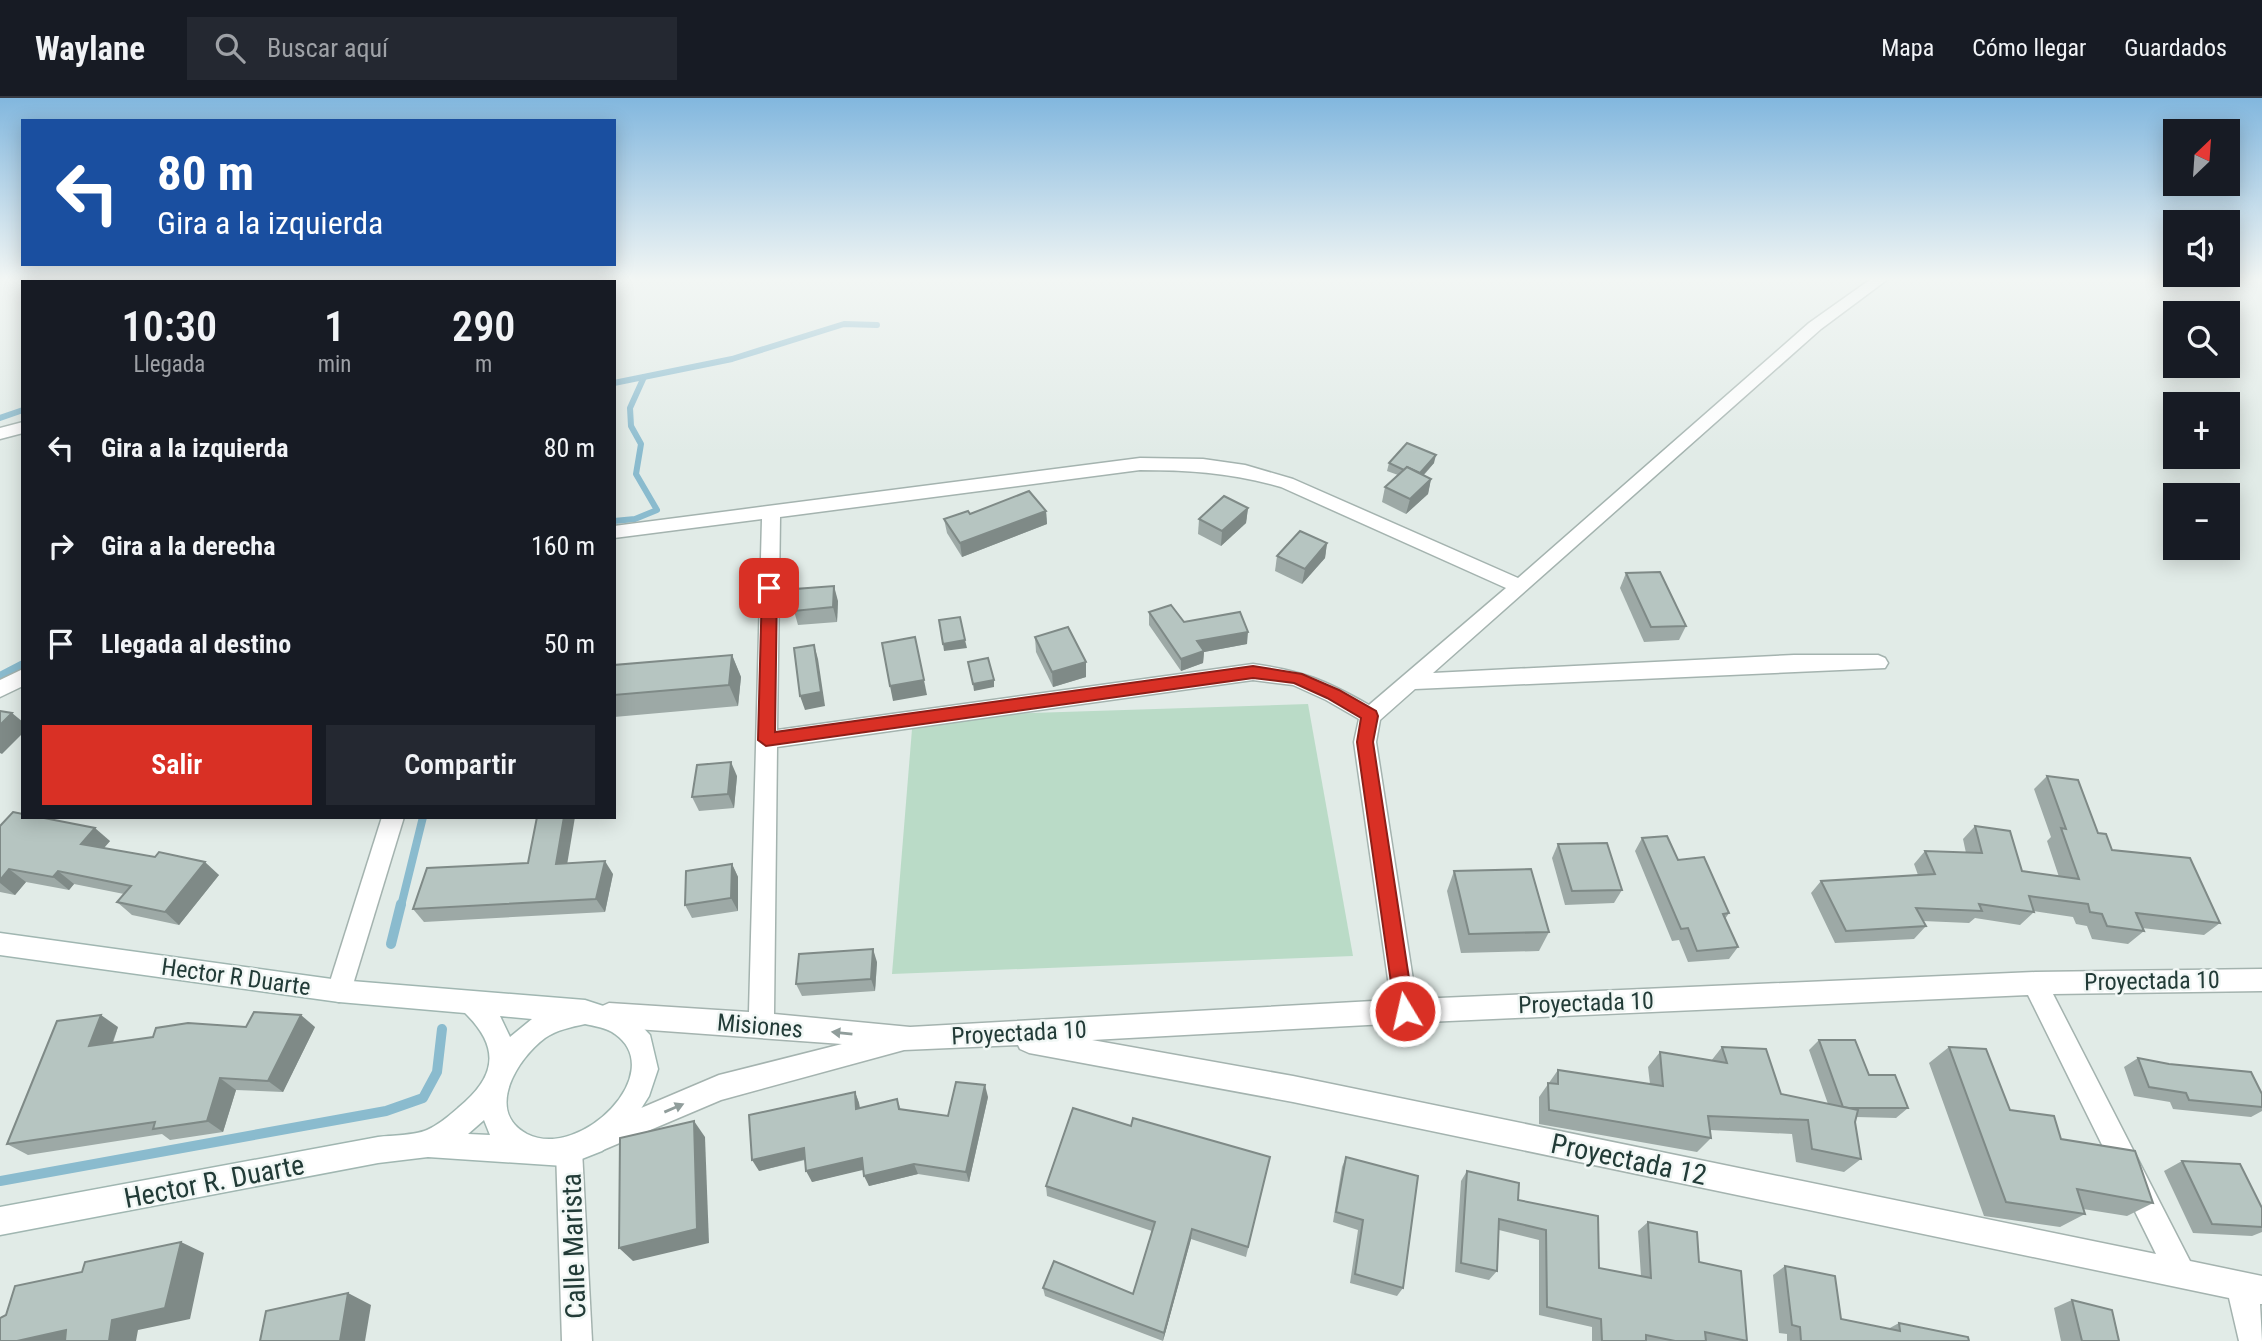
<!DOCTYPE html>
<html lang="es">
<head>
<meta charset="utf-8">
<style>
  body { margin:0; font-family:"Roboto Condensed",sans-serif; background:#242831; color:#f1f3f6; height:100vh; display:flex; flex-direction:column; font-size:26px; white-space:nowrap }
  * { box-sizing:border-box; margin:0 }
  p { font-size:23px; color:#9ea1a6 }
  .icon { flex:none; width:38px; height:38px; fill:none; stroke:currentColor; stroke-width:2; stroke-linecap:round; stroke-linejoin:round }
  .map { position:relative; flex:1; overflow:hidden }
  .panel { position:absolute; left:21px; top:182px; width:595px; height:539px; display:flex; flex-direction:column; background:#171b24; border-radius:0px; box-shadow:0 4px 18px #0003 }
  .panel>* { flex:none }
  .guide { position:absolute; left:21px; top:21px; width:595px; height:147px; border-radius:0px; box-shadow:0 4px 18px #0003; background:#1a4fa0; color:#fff; overflow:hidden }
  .needle { width:46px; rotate:25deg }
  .buttons { position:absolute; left:2163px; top:21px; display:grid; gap:14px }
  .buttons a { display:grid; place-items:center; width:77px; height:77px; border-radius:0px; background:#171b24; box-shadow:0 4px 18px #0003; font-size:35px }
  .pin { position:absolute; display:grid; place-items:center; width:60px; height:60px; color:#fff; margin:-30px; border-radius:14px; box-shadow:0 4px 10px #0006 }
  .me { position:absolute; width:77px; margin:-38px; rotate:351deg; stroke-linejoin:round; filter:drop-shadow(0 0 5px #0008) }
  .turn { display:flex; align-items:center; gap:24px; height:147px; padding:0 21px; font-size:32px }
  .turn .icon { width:91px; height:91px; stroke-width:2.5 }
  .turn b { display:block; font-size:49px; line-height:60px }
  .eta { display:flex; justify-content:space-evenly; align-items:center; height:119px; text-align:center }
  .eta b { font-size:42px; font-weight:600; line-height:49px }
  .cta { display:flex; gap:14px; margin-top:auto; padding:14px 21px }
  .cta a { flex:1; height:80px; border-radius:0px; background:#d93025; color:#fff; font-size:28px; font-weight:600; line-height:80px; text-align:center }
  .cta a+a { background:#242831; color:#f1f3f6 }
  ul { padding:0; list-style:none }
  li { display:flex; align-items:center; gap:21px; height:98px; padding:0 21px }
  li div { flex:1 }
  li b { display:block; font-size:26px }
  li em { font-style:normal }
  header { display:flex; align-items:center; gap:42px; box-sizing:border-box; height:98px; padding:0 35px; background:#171b24; border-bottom:2px solid #363941 }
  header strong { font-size:33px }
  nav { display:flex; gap:38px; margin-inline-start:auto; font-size:24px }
  .search { width:490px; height:63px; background:#242831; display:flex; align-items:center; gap:18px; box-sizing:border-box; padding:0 24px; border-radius:0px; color:#9ea1a6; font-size:26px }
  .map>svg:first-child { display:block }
</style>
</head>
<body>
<header>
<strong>Waylane</strong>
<div class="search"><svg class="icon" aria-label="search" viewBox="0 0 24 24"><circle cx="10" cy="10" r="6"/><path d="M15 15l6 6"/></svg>Buscar aquí</div>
<nav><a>Mapa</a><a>Cómo llegar</a><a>Guardados</a></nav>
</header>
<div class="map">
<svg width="2262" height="1243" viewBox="0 0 2262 1243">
  <rect width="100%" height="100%" fill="#e1ebe7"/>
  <!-- green -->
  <polygon fill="#badbc7" points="1308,606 1353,858 892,876 913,619"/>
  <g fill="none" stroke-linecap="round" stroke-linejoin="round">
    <!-- stream-far2 -->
    <g stroke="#8abbce" stroke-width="6">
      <polyline points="614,285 732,261 844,226 877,227"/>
      <polyline points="0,320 23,312"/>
      <polyline points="614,423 635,421 657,412 636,376 641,346 631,328 630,310 644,279"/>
    </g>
    <!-- stream-far1 -->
    <g stroke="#8abbce" stroke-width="8">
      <polyline points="0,578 23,566"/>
      <polyline points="401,808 423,719"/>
    </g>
    <!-- stream -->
    <g stroke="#8abbce" stroke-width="10">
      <polyline points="391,846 401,806"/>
      <polyline points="0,1083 386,1013 423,1000 437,974 442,931"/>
    </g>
    <!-- street casing -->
    <g stroke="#a4b3af" stroke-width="3">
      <g id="street">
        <path d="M1871,181H1888L1821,231L1433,575L1794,557H1878L1885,560L1888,565L1885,570L1415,591L1380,622L1376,644L1416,901L2035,874L2262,871V893L2053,896L2190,1163L2262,1178V1206H2260L2262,1243H2239L2229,1200L1293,1004L1029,955L1020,951L1018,947L904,952L721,1002L603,1052L594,1048L590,1039L594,1030L719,977L842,946L609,929L600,925L596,917L600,909L609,905L749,914L762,421L614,440V428L1140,360L1203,361L1245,367L1293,381L1518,480L1809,225ZM1140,372C1189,372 1233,375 1281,389L1506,490L1369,607C1325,582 1303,573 1253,566L777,632L780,419ZM1253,582L1293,587L1326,602L1359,621L1354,644L1391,902L910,929L774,916L777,649ZM2028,897L2156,1156L1293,978L1092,942L1405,925Z"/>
        <polygon points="23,324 23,335 0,341 0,330"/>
        <polygon points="23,571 23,588 0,599 0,582"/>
        <polygon points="382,719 404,719 351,893 348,901 339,904 330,901 327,893"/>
        <polygon points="569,1039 579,1043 582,1052 592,1243 562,1243 556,1052 559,1043"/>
      </g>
    </g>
    <!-- secondary casing -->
    <g stroke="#a0b6b1" stroke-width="3">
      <path id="secondary" d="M0,835L339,882L585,902L631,917L650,937L658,971L649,998L627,1033L602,1053L564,1068L428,1059L378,1065L0,1137V1109L378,1039C393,1037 413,1038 427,1032C438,1027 449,1018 458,1010C495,980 502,951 465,915L339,904L0,857ZM500,918L532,921L510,939ZM585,926C594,928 608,930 615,936C669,974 581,1063 527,1036C484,1013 518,960 545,940C557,932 571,929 585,926ZM484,1022L490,1037L468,1036Z"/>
    </g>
    <!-- street -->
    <use href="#street" fill="#fff" fill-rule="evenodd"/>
    <!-- secondary -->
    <use href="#secondary" fill="#fff" fill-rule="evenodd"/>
  </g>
  <!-- wall -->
  <g fill="#9da9a6">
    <polygon points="1389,365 1434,365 1424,377 1431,381 1428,396 1406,416 1382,404 1385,389 1398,377 1387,373"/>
    <polygon points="1248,410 1246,425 1221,448 1198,436 1199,421"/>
    <polygon points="1046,413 1047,426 962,459 947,435 944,421 970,416"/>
    <polygon points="1327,445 1325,460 1302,486 1275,473 1277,458"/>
    <polygon points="1626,475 1686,528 1679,542 1644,544 1620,490"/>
    <polygon points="838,503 837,524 798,527 794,513"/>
    <polygon points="1149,514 1184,524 1247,546 1204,554 1203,565 1181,573 1149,527"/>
    <polygon points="1035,539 1086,579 1053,589 1036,554"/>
    <polygon points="732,557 741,579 738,608 614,619 614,567"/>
    <polygon points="737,678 734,710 699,713 692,699"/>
    <polygon points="2047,678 2112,752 2220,825 2204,837 2142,830 2144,833 2128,846 2092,841 2087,828 2076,826 2073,819 2033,813 2034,814 2020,827 1975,820 1969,825 1923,823 1926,828 1914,841 1835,845 1811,795 1821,783 1918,777 1914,766 1925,753 1966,755 1963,741 1975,728 2022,773 2059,779 2047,743 2051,739 2034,691"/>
    <polygon points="0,728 110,743 104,750 219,777 179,827 132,817 117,804 124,796 74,786 69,792 26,784 15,797 0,794"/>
    <polygon points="1642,740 1678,762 1729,815 1725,821 1738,849 1729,861 1688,864 1679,842 1672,843 1635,753"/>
    <polygon points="1558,746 1622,792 1614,805 1565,807 1552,760"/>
    <polygon points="567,765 613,776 605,814 424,824 413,811"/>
    <polygon points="732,766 738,779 738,813 692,820 685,807"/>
    <polygon points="1454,773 1549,834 1539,853 1461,855 1447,793"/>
    <polygon points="877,864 875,893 802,898 796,886"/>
    <polygon points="118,929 113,945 246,929 315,929 283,994 236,992 223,1034 170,1042 162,1036 28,1057 7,1046"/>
    <polygon points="1819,942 1869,977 1908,1010 1896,1020 1856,1019 1855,1024 1861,1061 1844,1074 1796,1064 1792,1036 1710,1032 1711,1040 1697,1054 1539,1026 1539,999 1558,972 1650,986 1648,969 1660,954 1711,963 1722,949 1781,996 1828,1006 1809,952"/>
    <polygon points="1949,949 2010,1012 2061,1041 2153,1105 2127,1118 2083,1111 2085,1116 2060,1129 1984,1118 1929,965"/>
    <polygon points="2138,960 2262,996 2262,1013 2251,1019 2173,1011 2170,1004 2134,998 2124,969"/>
    <polygon points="855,994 859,1005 860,1010 897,1001 901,1012 948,1018 988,999 969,1084 918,1076 869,1088 863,1071 812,1084 805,1062 759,1073"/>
    <polygon points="1131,1028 1270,1059 1246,1159 1191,1141 1163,1243 1045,1198 1043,1190 1133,1196 1152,1133 1047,1098 1046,1088"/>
    <polygon points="1346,1059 1403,1190 1397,1198 1350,1185 1358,1132 1333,1124 1342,1069"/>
    <polygon points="2182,1063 2262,1110 2262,1134 2252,1138 2193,1135 2164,1073"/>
    <polygon points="1467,1073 1518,1102 1599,1170 1641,1178 1638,1133 1648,1124 1699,1164 1747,1243 1592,1243 1592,1229 1539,1217 1539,1142 1499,1132 1497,1173 1489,1182 1455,1174 1461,1083"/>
    <polygon points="1785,1168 1841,1221 1888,1231 1899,1225 1969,1243 1787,1243 1787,1236 1779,1235 1773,1177"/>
    <polygon points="2072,1202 2119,1243 2061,1243 2054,1210"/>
  </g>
  <!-- shaded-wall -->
  <g fill="#7f8a87">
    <polygon points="1436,357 1434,365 1416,385 1418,378"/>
    <polygon points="1431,381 1428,396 1406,416 1410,401"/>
    <polygon points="1248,410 1246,425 1221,448 1222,433"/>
    <polygon points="1046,413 1047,426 962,459 960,445"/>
    <polygon points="1327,445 1325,460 1302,486 1305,471"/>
    <polygon points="834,488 838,503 837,524 833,509"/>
    <polygon points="1248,534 1247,546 1204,554 1203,565 1181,573 1181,561 1197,543"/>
    <polygon points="965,542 967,550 944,553 943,546"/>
    <polygon points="814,547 818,561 825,608 805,612 800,598"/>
    <polygon points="918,553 927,597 893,603 890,588"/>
    <polygon points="732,557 741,579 738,608 729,587"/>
    <polygon points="1086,564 1086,579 1053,589 1052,574"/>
    <polygon points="994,582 994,589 974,593 973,586"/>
    <polygon points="12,615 23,624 23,635 2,656 0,655 0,627"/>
    <polygon points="731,664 737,678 734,710 728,696"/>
    <polygon points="564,719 575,719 565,779 556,766"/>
    <polygon points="95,730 110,743 96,759 81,746"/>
    <polygon points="605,763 613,776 605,814 596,801"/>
    <polygon points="205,764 219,777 179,827 165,814"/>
    <polygon points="732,766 738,779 738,813 731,800"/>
    <polygon points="9,771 26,784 15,797 0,785 0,782"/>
    <polygon points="58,773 74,786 69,792 53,779"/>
    <polygon points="873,851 877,864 875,893 871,881"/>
    <polygon points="101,917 118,929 107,959 89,948"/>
    <polygon points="301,917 315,929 283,994 268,983"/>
    <polygon points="220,980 236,992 223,1034 207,1023"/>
    <polygon points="985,987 988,999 969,1084 966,1074"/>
    <polygon points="855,994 859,1005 861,1022 856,1011"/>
    <polygon points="694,1023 705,1039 709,1145 633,1163 619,1150"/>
    <polygon points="804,1050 810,1060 759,1073 752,1062"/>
    <polygon points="862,1060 867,1071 812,1084 806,1073"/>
    <polygon points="914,1066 918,1076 869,1088 864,1078"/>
    <polygon points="1192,1131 1191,1141 1163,1243 1164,1235"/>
    <polygon points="181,1144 204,1155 190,1221 138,1232 136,1243 109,1243 112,1222"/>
    <polygon points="348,1195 371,1207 365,1243 340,1243"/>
    <polygon points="66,1232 92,1243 17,1243"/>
  </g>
  <!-- building -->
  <g fill="#b6c5c1" stroke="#7f8a87" stroke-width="2">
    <polygon points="1407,345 1436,357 1420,375 1407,369 1404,372 1389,365"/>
    <polygon points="1407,369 1431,381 1410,401 1385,389"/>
    <polygon points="1029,393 1046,413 960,445 944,421 968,413 970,416"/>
    <polygon points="1224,398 1248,410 1222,433 1199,421"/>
    <polygon points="1300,433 1327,445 1305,471 1277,458"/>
    <polygon points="1660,474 1686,528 1651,529 1626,475"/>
    <polygon points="834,488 833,509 794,513 795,491"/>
    <polygon points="1171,507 1184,524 1240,514 1248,534 1197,543 1204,553 1181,561 1149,514"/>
    <polygon points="960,519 965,542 943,546 939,522"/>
    <polygon points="1068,529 1086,564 1052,574 1035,539"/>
    <polygon points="915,539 924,582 890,588 882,545"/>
    <polygon points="814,547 821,594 800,598 794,550"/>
    <polygon points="732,557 729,587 614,597 614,567"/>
    <polygon points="988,560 994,582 973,586 968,564"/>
    <polygon points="0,613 12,615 0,627"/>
    <polygon points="731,664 728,696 692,699 697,667"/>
    <polygon points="2047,678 2078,682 2098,735 2106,736 2112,752 2190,760 2220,825 2136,815 2144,833 2107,828 2102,816 2090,814 2088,806 2029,798 2034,814 1979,806 1982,813 1916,810 1926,828 1846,833 1821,783 1935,776 1925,753 1982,755 1975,728 2010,733 2022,773 2079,781 2061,730 2066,731"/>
    <polygon points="13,714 23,716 23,719 39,719 95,730 81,746 155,759 159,754 205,764 165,814 117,804 131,788 58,773 53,779 9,771 0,782 0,728"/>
    <polygon points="537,719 564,719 556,766 605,763 596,801 413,811 427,770 528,765"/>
    <polygon points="1667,738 1678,762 1704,759 1729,815 1723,816 1738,849 1697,853 1688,830 1681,831 1642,740"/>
    <polygon points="1607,745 1622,792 1572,793 1558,746"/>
    <polygon points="732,766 731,800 685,807 686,773"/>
    <polygon points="1531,771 1549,834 1469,836 1454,773"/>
    <polygon points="873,851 871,881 796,886 799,856"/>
    <polygon points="254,914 301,917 268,983 220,980 207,1023 153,1031 155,1024 7,1046 57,923 101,917 89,948 153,939 156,930 188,925 246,929"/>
    <polygon points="1819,942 1855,942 1869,977 1895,977 1908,1010 1849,1010 1843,1009"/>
    <polygon points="1722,949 1766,951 1781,996 1858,1012 1855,1024 1861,1061 1812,1051 1808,1022 1708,1018 1711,1040 1549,1012 1548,985 1558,986 1558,972 1663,988 1660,954 1727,965"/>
    <polygon points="1949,949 1986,951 2010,1012 2054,1018 2061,1041 2135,1053 2153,1105 2077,1091 2085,1116 2006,1104"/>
    <polygon points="2138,960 2169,966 2251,974 2262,996 2262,1009 2189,1002 2186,995 2149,989"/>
    <polygon points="956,984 985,987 966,1074 914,1066 864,1078 862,1060 806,1073 804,1050 752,1062 749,1017 855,994 856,1011 897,1001 899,1011 948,1018"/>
    <polygon points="1073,1010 1131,1028 1133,1020 1270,1059 1248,1149 1192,1131 1164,1235 1043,1190 1054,1163 1133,1196 1155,1124 1046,1088"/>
    <polygon points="694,1023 697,1131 619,1150 620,1040"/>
    <polygon points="1346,1059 1418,1078 1403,1190 1355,1176 1363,1122 1336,1114"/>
    <polygon points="2182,1063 2240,1066 2262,1110 2262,1129 2212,1126"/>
    <polygon points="1467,1073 1519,1085 1518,1102 1598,1118 1599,1170 1651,1180 1648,1124 1697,1134 1699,1164 1741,1173 1747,1243 1705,1234 1706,1243 1675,1243 1646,1237 1646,1243 1602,1243 1601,1221 1547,1209 1546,1132 1499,1121 1497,1173 1461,1165"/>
    <polygon points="181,1144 165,1210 112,1222 109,1243 65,1243 66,1232 17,1243 0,1243 0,1220 6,1217 15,1188 82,1174 85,1164"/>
    <polygon points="1785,1168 1835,1178 1841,1221 1900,1233 1899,1225 1968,1239 1969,1243 1801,1243 1800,1229 1792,1227"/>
    <polygon points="348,1195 340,1243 260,1243 266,1213"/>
    <polygon points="2072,1202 2112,1212 2119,1243 2082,1243"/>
  </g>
  <!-- one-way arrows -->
  <defs><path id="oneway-solid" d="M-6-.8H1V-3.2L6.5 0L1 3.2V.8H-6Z" transform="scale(1.75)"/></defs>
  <g fill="#909d9b">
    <use href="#oneway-solid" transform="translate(842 935) rotate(-174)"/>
    <use href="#oneway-solid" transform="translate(674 1010) rotate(-23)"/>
  </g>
  <!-- sky -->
  <linearGradient id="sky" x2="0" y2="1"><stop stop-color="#82b7de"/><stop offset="0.51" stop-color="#f2f6f4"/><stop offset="1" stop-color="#f2f6f4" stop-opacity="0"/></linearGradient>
  <rect width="2262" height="355" fill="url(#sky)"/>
  <!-- route -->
  <polygon fill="#d93025" stroke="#8d1f18" stroke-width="2" points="769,485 777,490 775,634 1253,568 1302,576 1339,592 1376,613 1378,618 1373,644 1414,913 1412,919 1405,921 1398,919 1395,913 1357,644 1361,620 1327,600 1294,585 1253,580 766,648 758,642 762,490"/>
  <g text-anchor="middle" stroke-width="5" stroke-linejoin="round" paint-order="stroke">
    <!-- street labels -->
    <g font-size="24" fill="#223b37" stroke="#f1f7f5">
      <text transform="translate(236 879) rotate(8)" y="8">Hector R Duarte</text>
      <text transform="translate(2152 883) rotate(-1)" y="8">Proyectada 10</text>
      <text transform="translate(1586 905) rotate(-2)" y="8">Proyectada 10</text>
      <text transform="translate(760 928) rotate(5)" y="8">Misiones</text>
      <text transform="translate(1019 935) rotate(-3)" y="8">Proyectada 10</text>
    </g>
    <!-- near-street labels -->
    <g font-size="28" fill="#223b37" stroke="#f1f7f5">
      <text transform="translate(1629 1061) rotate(12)" y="10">Proyectada 12</text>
      <text transform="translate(214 1083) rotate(-11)" y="10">Hector R. Duarte</text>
      <text transform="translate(573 1148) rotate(-92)" y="10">Calle Marista</text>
    </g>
  </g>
</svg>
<div class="buttons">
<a><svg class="needle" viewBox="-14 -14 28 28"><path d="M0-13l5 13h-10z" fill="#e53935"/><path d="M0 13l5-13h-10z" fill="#9ea1a6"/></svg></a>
<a><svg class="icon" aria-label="sound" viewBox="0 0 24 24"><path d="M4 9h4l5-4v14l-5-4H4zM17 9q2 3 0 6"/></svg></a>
<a><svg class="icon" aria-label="search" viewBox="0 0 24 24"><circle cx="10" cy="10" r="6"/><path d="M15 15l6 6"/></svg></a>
<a>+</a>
<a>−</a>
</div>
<div class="pin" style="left:769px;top:490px;background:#d93025"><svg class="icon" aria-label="arrive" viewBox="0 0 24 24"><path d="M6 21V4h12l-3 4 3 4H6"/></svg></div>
<svg class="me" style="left:1405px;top:913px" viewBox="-20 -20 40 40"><circle r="17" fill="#d93025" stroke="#fff" stroke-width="3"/><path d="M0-11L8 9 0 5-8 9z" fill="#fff"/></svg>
<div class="guide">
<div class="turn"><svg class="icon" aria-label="left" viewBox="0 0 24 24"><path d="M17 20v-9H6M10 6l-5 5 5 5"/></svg><div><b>80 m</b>Gira a la izquierda</div></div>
</div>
<section class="panel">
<div class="eta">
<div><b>10:30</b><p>Llegada</p></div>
<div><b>1</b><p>min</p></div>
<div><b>290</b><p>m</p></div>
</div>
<ul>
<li><svg class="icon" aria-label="left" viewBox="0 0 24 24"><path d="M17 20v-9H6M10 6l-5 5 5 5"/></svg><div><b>Gira a la izquierda</b></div><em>80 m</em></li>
<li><svg class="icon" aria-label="right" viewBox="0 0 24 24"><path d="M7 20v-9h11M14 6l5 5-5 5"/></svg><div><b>Gira a la derecha</b></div><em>160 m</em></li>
<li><svg class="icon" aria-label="arrive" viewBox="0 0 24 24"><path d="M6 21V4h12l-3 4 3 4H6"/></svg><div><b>Llegada al destino</b></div><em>50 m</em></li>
</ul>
<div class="cta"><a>Salir</a><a>Compartir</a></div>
</section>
</div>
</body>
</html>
